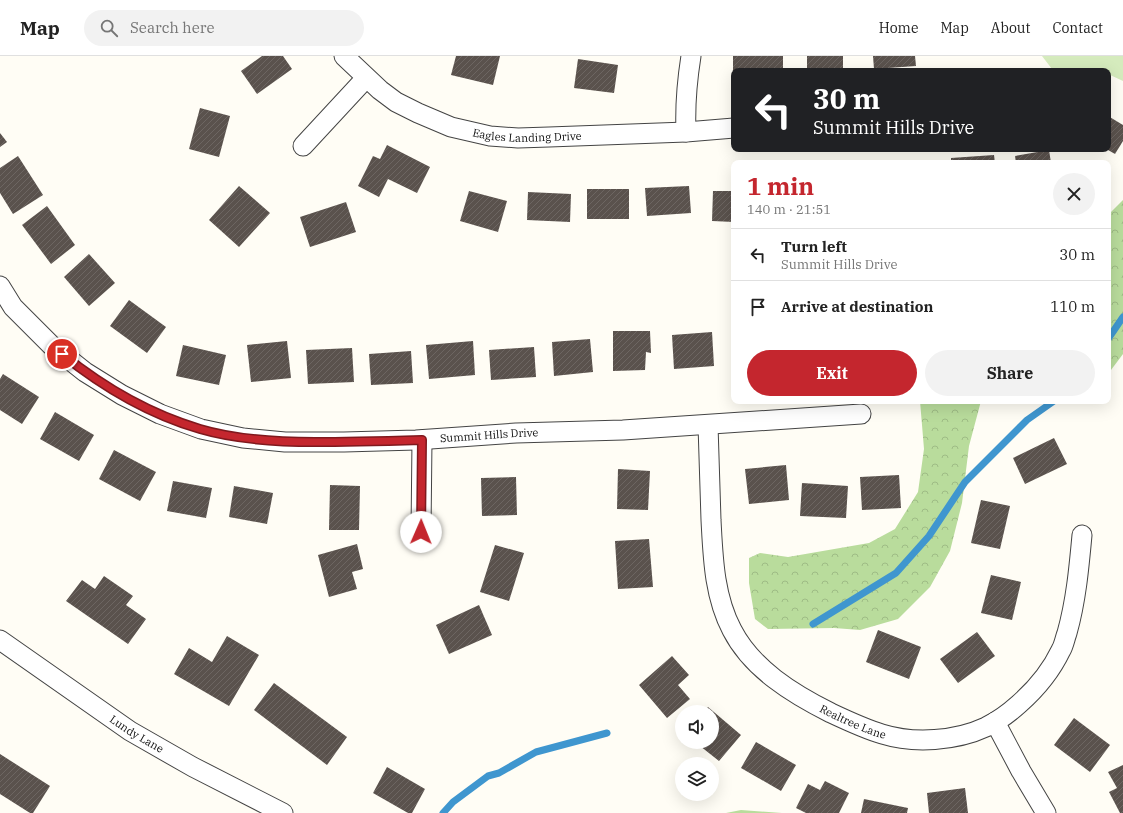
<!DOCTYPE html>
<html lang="en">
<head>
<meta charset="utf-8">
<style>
  body { margin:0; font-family:"IBM Plex Serif",serif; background:#f2f2f2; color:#222; height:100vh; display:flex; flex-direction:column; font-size:15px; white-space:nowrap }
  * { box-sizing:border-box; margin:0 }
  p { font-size:13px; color:#767676 }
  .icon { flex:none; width:22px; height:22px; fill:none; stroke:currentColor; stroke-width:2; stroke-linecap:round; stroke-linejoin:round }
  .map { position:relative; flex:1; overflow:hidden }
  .sheet { position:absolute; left:731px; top:104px; width:380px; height:244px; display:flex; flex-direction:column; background:#fff; border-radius:8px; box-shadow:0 4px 16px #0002 }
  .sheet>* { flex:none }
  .guide { position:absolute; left:731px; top:12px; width:380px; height:84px; border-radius:8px; box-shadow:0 4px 16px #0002; background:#202124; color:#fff; overflow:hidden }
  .buttons { position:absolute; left:675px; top:649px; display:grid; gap:8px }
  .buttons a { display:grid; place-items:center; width:44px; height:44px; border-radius:50%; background:#fff; box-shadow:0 4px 16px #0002; font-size:20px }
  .pin { position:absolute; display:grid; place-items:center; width:34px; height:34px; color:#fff; margin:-17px; border:2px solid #fff; border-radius:50%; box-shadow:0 1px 4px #0007 }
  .me { position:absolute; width:44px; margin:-22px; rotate:1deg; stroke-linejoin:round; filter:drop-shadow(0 0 3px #0008) }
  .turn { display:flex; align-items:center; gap:14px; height:84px; padding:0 16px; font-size:18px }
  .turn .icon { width:52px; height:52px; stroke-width:2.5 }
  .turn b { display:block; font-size:28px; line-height:34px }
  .round { display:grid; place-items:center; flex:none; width:42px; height:42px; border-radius:21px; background:#f2f2f2 }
  .summary { display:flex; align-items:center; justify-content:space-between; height:68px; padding:0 16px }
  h1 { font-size:24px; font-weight:800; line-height:30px; color:#c4262e }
  .button { display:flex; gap:8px; margin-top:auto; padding:8px 16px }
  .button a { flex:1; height:46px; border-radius:24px; background:#c4262e; color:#fff; font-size:16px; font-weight:800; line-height:46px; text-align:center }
  .button a+a { background:#f2f2f2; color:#222 }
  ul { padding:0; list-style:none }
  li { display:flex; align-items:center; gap:12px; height:52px; padding:0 16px; border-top:1px solid #e0e0e0 }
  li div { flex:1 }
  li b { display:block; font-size:15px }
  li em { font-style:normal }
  header { display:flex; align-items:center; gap:24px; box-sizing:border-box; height:56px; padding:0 20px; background:#fff; border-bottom:1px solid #e0e0e0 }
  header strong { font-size:19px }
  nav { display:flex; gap:22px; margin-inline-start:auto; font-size:14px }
  .search { width:280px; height:36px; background:#f2f2f2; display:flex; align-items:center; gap:10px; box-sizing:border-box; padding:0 14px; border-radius:22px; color:#767676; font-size:15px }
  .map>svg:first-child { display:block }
</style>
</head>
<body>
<header>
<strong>Map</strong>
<div class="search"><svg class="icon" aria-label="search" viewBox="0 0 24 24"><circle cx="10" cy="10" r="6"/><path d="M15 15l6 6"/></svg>Search here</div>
<nav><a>Home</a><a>Map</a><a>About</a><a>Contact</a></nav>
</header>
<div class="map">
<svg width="1123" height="757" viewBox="0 0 1123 757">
  <defs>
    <pattern id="forest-crowns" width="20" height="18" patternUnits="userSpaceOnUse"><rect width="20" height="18" fill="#b9dc9c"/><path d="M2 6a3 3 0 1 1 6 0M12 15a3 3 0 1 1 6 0" fill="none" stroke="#9ebc85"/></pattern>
    <pattern id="building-hatch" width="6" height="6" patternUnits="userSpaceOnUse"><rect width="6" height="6" fill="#5a524d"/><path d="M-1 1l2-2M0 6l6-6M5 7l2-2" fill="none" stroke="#6d6662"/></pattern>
  </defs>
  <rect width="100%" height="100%" fill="#fffdf5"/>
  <!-- forest -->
  <g fill="url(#forest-crowns)">
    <polygon points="1123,144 1123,298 1108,318 1108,159"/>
    <polygon points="920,345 981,345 969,390 962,447 950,495 930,531 898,563 860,574 834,572 768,573 755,563 749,527 749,502 760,497 788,501 869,487 895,473 918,436 924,393"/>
    <polygon points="741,754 782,757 783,757 726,757"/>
  </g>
  <!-- park -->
  <polygon fill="#d5ebbd" points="1042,0 1123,0 1123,25 1108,18 1108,15 1053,15 1052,13"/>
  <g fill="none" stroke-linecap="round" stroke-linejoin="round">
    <!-- stream -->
    <g stroke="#3f96cf" stroke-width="7">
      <polyline points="1108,283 1123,261"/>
      <polyline points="813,568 896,517 929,480 965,426 1027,364 1054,345"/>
      <polyline points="443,757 453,746 488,720 499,717 536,696 607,677"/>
    </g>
  </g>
  <!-- building -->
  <g fill="url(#building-hatch)">
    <polygon points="262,0 283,0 292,13 257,38 241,15"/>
    <polygon points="456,0 500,0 493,29 451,19"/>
    <rect x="733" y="0" width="50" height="15"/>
    <rect x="807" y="0" width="36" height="15"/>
    <polygon points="873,0 915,0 916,10 874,13"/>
    <polygon points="578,3 618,9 614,37 574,32"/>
    <polygon points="200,52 230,60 219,101 189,93"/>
    <polygon points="1108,60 1123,69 1123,85 1115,98 1108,94"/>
    <polygon points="0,77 7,86 0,91"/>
    <polygon points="387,89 430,111 417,137 388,123 379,141 358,130 373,100 380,103"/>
    <polygon points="1049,94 1051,107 1016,107 1015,100"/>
    <polygon points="994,99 995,107 951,107 951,102"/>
    <polygon points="18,100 43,139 13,158 0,137 0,112"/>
    <polygon points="239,130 270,157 239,191 209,164"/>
    <polygon points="689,130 691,157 647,160 645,132"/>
    <rect x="587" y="133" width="42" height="30"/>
    <polygon points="469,135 507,145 498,176 460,165"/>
    <polygon points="713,135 734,135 734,166 712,165"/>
    <polygon points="528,136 571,138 570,166 527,164"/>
    <polygon points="346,146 356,176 310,191 300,161"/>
    <polygon points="47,150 75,189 51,208 22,169"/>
    <polygon points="89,198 115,227 89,250 64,221"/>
    <polygon points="129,244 166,271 147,297 110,270"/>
    <polygon points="613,275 650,275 651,297 646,296 645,314 613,315"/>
    <polygon points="712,276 714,310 674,313 672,279"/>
    <polygon points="590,283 593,316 554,320 552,286"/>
    <polygon points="287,285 291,322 251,326 247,289"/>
    <polygon points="473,285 475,319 429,323 426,289"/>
    <polygon points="183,289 226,299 219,329 176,320"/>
    <polygon points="534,291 536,321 491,324 489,294"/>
    <polygon points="352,292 354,326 308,328 306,294"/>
    <polygon points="411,295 413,327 371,329 369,298"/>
    <polygon points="3,318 39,341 22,368 0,354 0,323"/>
    <polygon points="55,356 94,379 79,405 40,383"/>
    <polygon points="1054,382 1067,408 1025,428 1013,402"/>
    <polygon points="114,394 156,416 140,445 99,423"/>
    <polygon points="786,409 789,444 749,448 745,413"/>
    <polygon points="618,413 650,415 648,454 617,453"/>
    <polygon points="899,419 901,452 862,454 860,421"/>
    <polygon points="516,421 517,459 482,460 481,422"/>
    <polygon points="173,425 212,432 206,462 167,455"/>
    <polygon points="802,427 848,430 846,462 800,460"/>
    <polygon points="330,429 360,430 359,474 329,474"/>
    <polygon points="234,430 273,437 267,468 229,461"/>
    <polygon points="981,444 1010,450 1000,493 971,487"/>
    <polygon points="649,483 653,531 618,533 615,485"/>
    <polygon points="357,488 363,513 352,516 357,533 329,541 318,499"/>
    <polygon points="495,489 524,497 509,545 480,536"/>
    <polygon points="991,519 1021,526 1012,564 981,557"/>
    <polygon points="104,520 133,540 126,549 146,563 128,588 66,545 82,524 95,533"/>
    <polygon points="479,549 492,579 449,598 436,569"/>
    <polygon points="878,574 921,591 909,623 866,606"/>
    <polygon points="977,576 995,600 958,627 940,603"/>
    <polygon points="227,580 259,599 229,650 174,618 189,592 212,606"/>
    <polygon points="672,600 689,619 678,629 690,643 667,662 639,629"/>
    <polygon points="274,627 347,681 327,709 254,654"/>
    <polygon points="708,651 741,679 719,705 695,686 712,686 712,656 704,656"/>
    <polygon points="1074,662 1110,689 1090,716 1054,689"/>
    <polygon points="756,686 796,709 781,735 741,712"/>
    <polygon points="0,698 50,730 33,757 30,757 0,738"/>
    <polygon points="1123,709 1123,757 1120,757 1109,736 1117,732 1108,716"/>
    <polygon points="387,711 425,733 412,757 408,757 373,737"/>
    <polygon points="825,725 849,737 839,757 806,757 796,752 808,728 820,734"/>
    <polygon points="965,732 968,757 929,757 927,737"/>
    <polygon points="864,743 908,752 907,757 861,757"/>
  </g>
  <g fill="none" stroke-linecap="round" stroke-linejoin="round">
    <!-- street casing -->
    <g stroke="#444" stroke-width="21">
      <g id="street">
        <path id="s1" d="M344,0L380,34L396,46L418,57L451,71L490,80L518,82L549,81L686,76L734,72"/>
        <path d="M686,76C685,51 687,25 691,0"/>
        <polyline points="303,90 366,22"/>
        <path id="s2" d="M0,230L13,251L51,289L85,316L122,339L160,358L201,373L243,382L285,386H344L416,384L516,377L623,374L861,358"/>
        <path id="s3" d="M708,369C709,400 710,432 711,464C713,501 714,540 732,574C752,613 793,638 831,657C848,665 865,673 882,678C914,688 956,685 986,671C998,665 1009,657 1019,648C1036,633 1051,615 1061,594C1064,589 1065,582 1067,577C1076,545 1079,512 1082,479"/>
        <polyline points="421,476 422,384"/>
        <path id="s4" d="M0,584L130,675L193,711L283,757"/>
        <polyline points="995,666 1021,715 1046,757"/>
      </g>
    </g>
    <!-- street -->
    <use href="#street" stroke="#fff" stroke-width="19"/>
  </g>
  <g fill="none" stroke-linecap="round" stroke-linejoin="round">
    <!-- route casing -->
    <g stroke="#7f191e" stroke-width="10">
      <path id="route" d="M62,298C103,331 149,358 200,373C237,384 277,386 315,386C350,386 386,385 422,384L421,476"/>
    </g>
    <!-- route -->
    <use href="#route" stroke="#c4262e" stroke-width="7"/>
  </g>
  <g text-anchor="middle" stroke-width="4" stroke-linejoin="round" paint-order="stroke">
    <!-- street labels -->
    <g font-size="11" fill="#111" stroke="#fff">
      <text dy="4" stroke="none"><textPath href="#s1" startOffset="207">Eagles Landing Drive</textPath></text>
      <text dy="4" stroke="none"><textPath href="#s2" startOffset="541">Summit Hills Drive</textPath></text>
      <text dy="4" stroke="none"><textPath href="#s3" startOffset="363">Realtree Lane</textPath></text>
      <text dy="4" stroke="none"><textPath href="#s4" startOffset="166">Lundy Lane</textPath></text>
    </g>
  </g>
</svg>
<div class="buttons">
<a><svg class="icon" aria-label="sound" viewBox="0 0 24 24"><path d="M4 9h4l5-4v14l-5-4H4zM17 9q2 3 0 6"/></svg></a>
<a><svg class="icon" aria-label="layers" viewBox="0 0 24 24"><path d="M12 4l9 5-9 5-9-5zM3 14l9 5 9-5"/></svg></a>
</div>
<div class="pin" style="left:62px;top:298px;background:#d93025"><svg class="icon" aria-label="arrive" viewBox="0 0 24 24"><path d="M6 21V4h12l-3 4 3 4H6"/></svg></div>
<svg class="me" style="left:421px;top:476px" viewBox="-20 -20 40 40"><circle r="19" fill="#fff"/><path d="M0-13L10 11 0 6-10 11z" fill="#c4262e"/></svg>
<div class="guide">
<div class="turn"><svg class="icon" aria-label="left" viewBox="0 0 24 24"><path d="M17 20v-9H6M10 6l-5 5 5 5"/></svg><div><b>30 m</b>Summit Hills Drive</div></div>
</div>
<section class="sheet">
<div class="summary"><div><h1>1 min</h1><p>140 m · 21:51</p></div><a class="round"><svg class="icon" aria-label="close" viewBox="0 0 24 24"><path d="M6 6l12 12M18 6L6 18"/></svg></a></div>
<ul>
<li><svg class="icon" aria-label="left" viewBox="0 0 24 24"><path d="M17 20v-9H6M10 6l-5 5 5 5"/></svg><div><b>Turn left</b><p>Summit Hills Drive</p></div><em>30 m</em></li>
<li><svg class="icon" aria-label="arrive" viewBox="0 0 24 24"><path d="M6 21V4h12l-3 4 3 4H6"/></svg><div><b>Arrive at destination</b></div><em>110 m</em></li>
</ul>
<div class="button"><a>Exit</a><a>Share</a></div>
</section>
</div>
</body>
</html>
